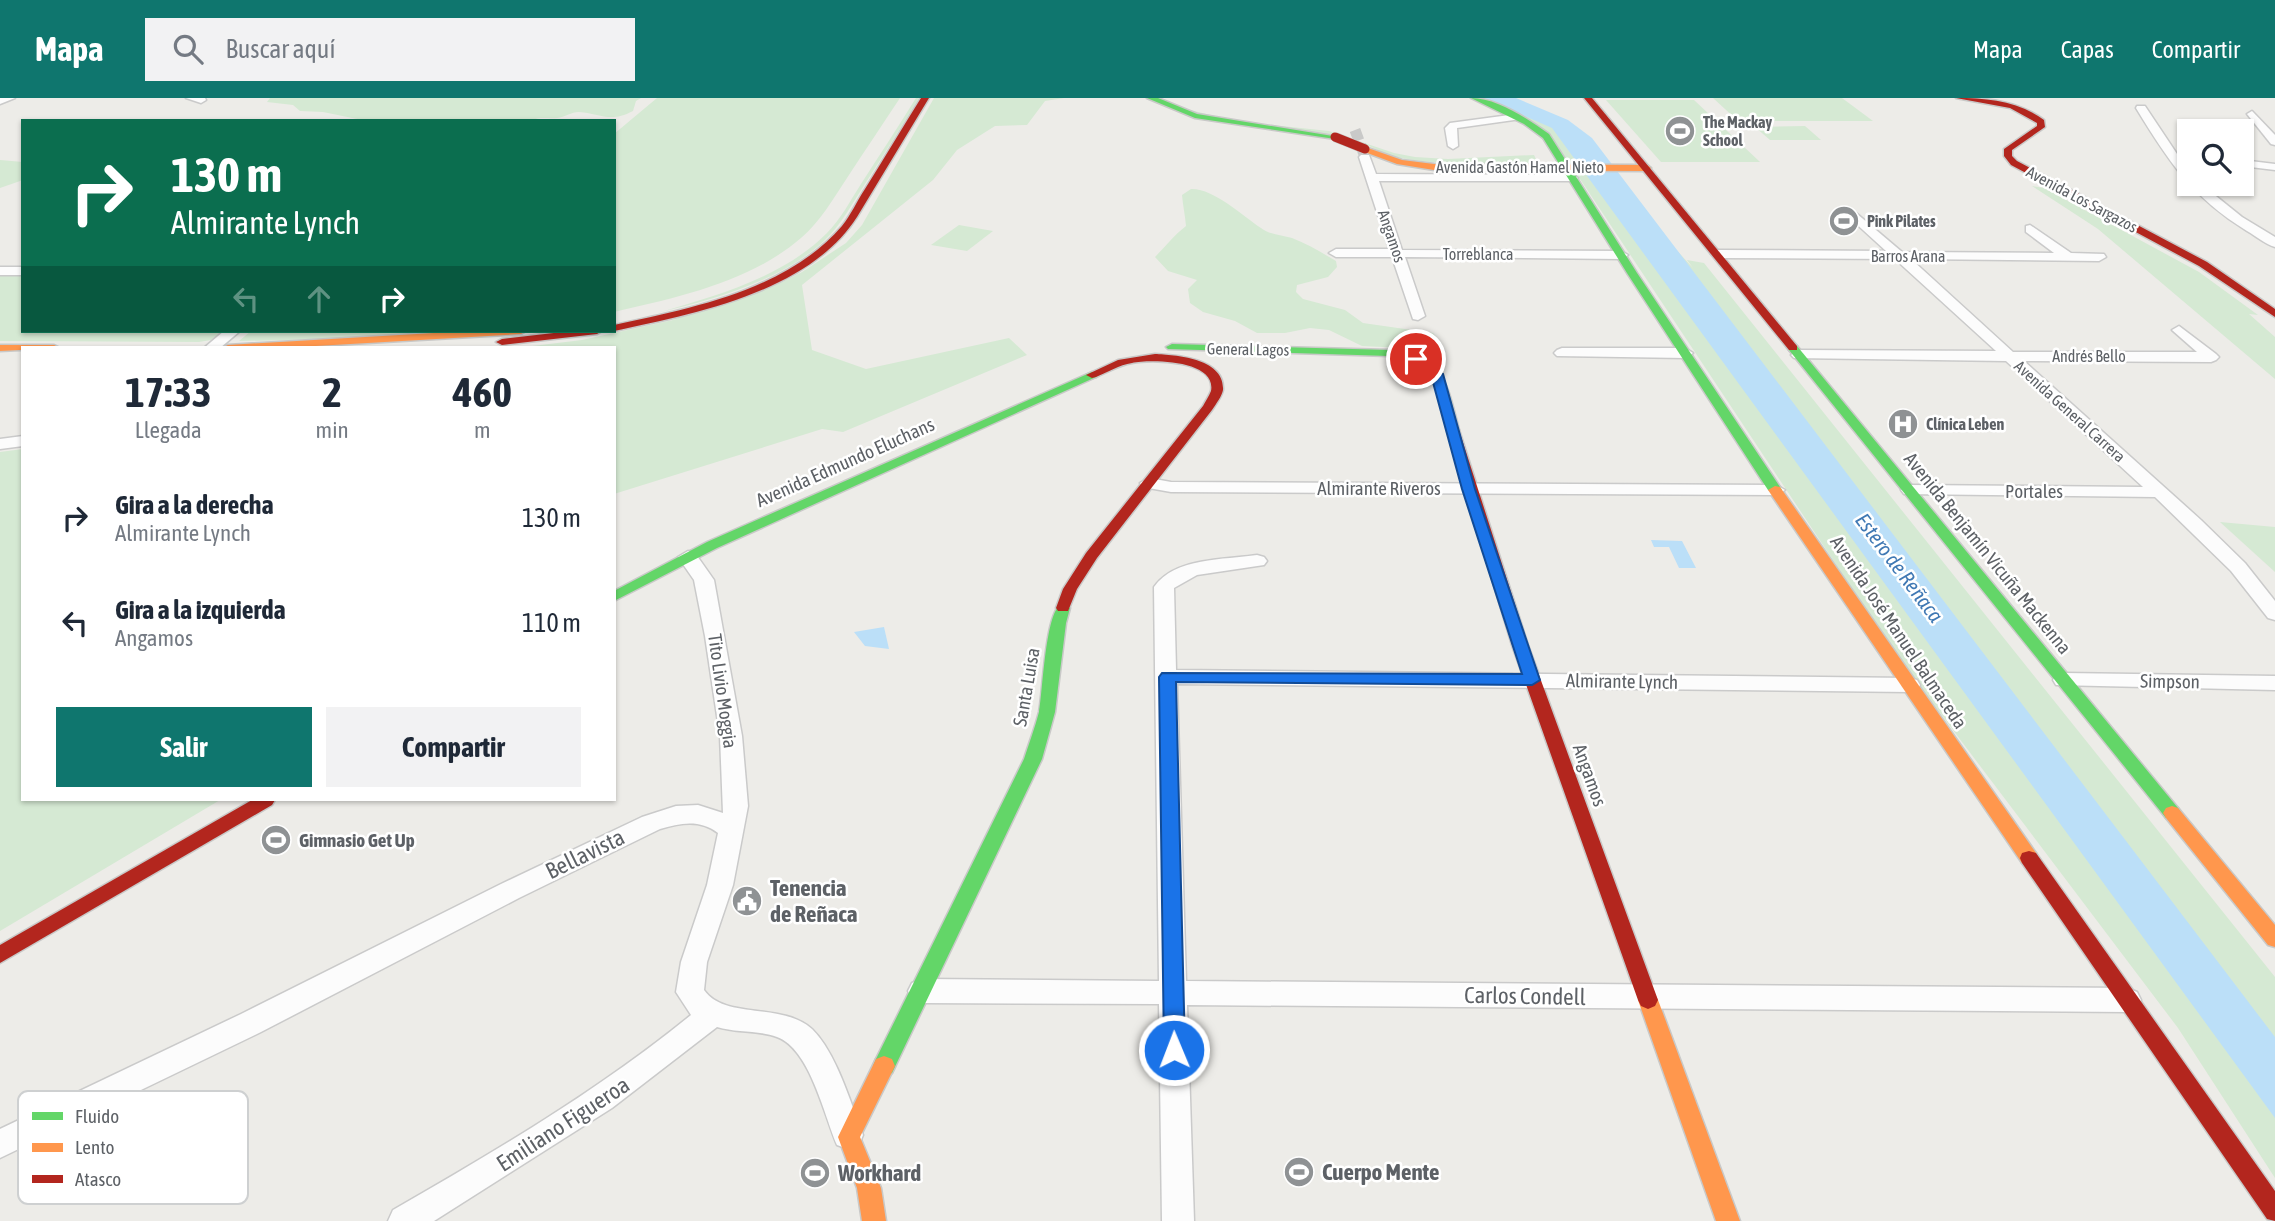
<!DOCTYPE html>
<html lang="es">
<head>
<meta charset="utf-8">
<style>
  body { margin:0; font-family:"Asap Condensed",sans-serif; background:#f2f2f3; color:#1f2937; height:100vh; display:flex; flex-direction:column; font-size:26px; white-space:nowrap }
  * { box-sizing:border-box; margin:0 }
  p { font-size:23px; color:#747a83 }
  .icon { flex:none; width:38px; height:38px; fill:none; stroke:currentColor; stroke-width:2; stroke-linecap:round; stroke-linejoin:round }
  .map { position:relative; flex:1; overflow:hidden }
  .sheet { position:absolute; left:21px; top:248px; width:595px; height:455px; display:flex; flex-direction:column; background:#fff; border-radius:0px; box-shadow:0 2px 5px #0004 }
  .sheet>* { flex:none }
  .top-card { position:absolute; left:21px; top:21px; width:595px; height:214px; border-radius:0px; box-shadow:0 2px 5px #0004; background:#0b6e4f; color:#fff; overflow:hidden }
  .buttons { position:absolute; left:2177px; top:21px; display:grid; gap:14px }
  .buttons a { display:grid; place-items:center; width:77px; height:77px; border-radius:0px; background:#fff; box-shadow:0 2px 5px #0004; font-size:35px }
  .pin { position:absolute; display:grid; place-items:center; width:60px; height:60px; color:#fff; margin:-30px; border:4px solid #fff; border-radius:50%; box-shadow:0 2px 7px #0007 }
  .me { position:absolute; width:77px; margin:-38px; rotate:359deg; stroke-linejoin:round; filter:drop-shadow(0 0 5px #0008) }
  .turn { display:flex; align-items:center; gap:24px; height:147px; padding:0 35px; font-size:32px }
  .turn .icon { width:91px; height:91px; stroke-width:2.5 }
  .turn b { display:block; font-size:49px; line-height:60px }
  .lanes { display:flex; align-items:center; height:66px; padding:0 35px; background:#0003; justify-content:center; gap:35px; direction:ltr }
  .lanes .off { opacity:.35 }
  .eta { display:flex; justify-content:space-evenly; align-items:center; height:119px; text-align:center }
  .eta b { font-size:42px; font-weight:700; line-height:49px }
  .cta { display:flex; gap:14px; margin-top:auto; padding:14px 35px }
  .cta a { flex:1; height:80px; border-radius:0px; background:#0f766e; color:#fff; font-size:28px; font-weight:700; line-height:80px; text-align:center }
  .cta a+a { background:#f2f2f3; color:#1f2937 }
  ul { padding:0; list-style:none }
  li { display:flex; align-items:center; gap:21px; height:105px; padding:0 35px }
  li div { flex:1 }
  li b { display:block; font-size:26px }
  li em { font-style:normal }
  header { display:flex; align-items:center; gap:42px; box-sizing:border-box; height:98px; padding:0 35px; background:#0f766e; color:#fff }
  header strong { font-size:33px }
  nav { display:flex; gap:38px; margin-inline-start:auto; font-size:24px }
  .search { width:490px; height:63px; background:#f2f2f3; display:flex; align-items:center; gap:18px; box-sizing:border-box; padding:0 24px; border-radius:0px; color:#747a83; font-size:26px }
  .map>svg:first-child { display:block }
</style>
</head>
<body>
<header>
<strong>Mapa</strong>
<div class="search"><svg class="icon" aria-label="search" viewBox="0 0 24 24"><circle cx="10" cy="10" r="6"/><path d="M15 15l6 6"/></svg>Buscar aquí</div>
<nav><a>Mapa</a><a>Capas</a><a>Compartir</a></nav>
</header>
<div class="map">
<svg width="2275" height="1123" viewBox="0 0 2275 1123">
  <rect width="100%" height="100%" fill="#edece8"/>
  <!-- green -->
  <g fill="#d5e9d3">
    <path d="M270,0H641L636,3L633,13C610,25 602,16 579,14C571,14 565,19 557,20C547,21 541,18 530,23H367L323,14L300,13L293,7L267,4Z"/>
    <path d="M657,0H900C882,27 864,54 847,80C833,101 820,124 801,140C750,184 679,199 614,214V36Z"/>
    <path d="M916,0H919C901,29 883,58 865,86C852,106 841,127 824,143C781,183 713,202 657,215C716,198 782,180 827,135C841,121 850,103 861,86C879,58 898,29 916,0Z"/>
    <polygon points="934,0 1064,0 1045,3 1027,27 995,28 957,52 933,82 802,187 812,252 866,271 1009,240 1027,257 843,334 822,331 614,396 614,250 516,250 582,242 673,222 778,186 802,174 846,145 862,127"/>
    <path d="M1159,0L1178,9L1235,23L1329,33L1394,55L1415,59L1448,61L1534,57L1539,67C1492,67 1447,68 1401,60C1383,57 1368,45 1351,42C1292,33 1210,31 1159,0Z"/>
    <polygon points="1474,0 1509,0 1552,17 1693,170 1687,162 1704,165 2275,879 2275,1080 2178,930 1894,554 1572,69 1524,22"/>
    <polygon points="1713,0 1842,0 1873,23 1738,23"/>
    <polygon points="1606,2 1694,2 1760,64 1661,64"/>
    <polygon points="1805,28 1821,42 1770,42 1755,29"/>
    <polygon points="0,62 23,64 23,82 0,90"/>
    <polygon points="2032,88 2044,90 2199,174 2258,217 2249,216 2275,239 2275,281 2098,131"/>
    <path d="M1191,91C1213,90 1243,118 1261,130C1270,137 1282,137 1292,140C1308,146 1322,155 1336,163L1337,169L1328,179L1297,187L1296,194L1303,201L1345,212L1363,225L1433,235L1442,246L1424,251L1362,248L1329,232L1310,230L1285,235H1257L1235,223L1203,214L1190,205L1188,191L1197,182L1168,173L1155,159C1166,148 1173,138 1186,128C1185,117 1183,108 1182,97Z"/>
    <polygon points="959,127 993,133 967,153 931,147"/>
    <polygon points="0,177 23,177 23,233 223,233 211,242 199,244 0,243"/>
    <polygon points="251,233 452,233 326,241 239,243"/>
    <polygon points="23,351 23,702 220,702 0,833 0,354"/>
    <polygon points="2220,424 2275,429 2275,474"/>
  </g>
  <!-- water -->
  <g fill="#bbdff8">
    <polygon points="1484,0 1516,0 1568,22 1592,40 2275,939 2275,1020 1552,30"/>
    <polygon points="1651,442 1682,443 1696,470 1679,470 1669,449 1654,449"/>
    <polygon points="884,529 889,551 865,548 854,534"/>
  </g>
  <g fill="none" stroke-linecap="round" stroke-linejoin="round">
    <!-- street-tunnel -->
    <polyline stroke="#c9c9c8" stroke-width="11" stroke-dasharray="11 5" stroke-linecap="butt" points="1355,32 1365,59"/>
    <!-- street casing -->
    <g stroke="#cacaca" stroke-width="3">
      <g id="street">
        <polygon points="0,0 15,0 0,6"/>
        <polygon points="186,0 205,0 206,2 201,5"/>
        <path d="M2137,8H2145L2189,74V86H2201L2242,119L2275,139V149C2265,146 2256,138 2247,133C2192,99 2169,64 2136,10Z"/>
        <polygon points="2252,13 2275,37 2275,47 2271,46 2247,16"/>
        <polygon points="1517,16 1522,19 1521,21 1457,30 1458,48 1453,51 1448,48 1445,30 1450,25"/>
        <polygon points="1361,57 1369,57 1376,76 1572,77 1578,80 1572,83 1379,83 1402,152 1621,153 1628,157 1621,161 1405,159 1425,218 1418,222 1413,221 1392,159 1336,159 1329,155 1336,151 1389,151 1359,59"/>
        <polygon points="2242,62 2275,66 2275,72 2242,68"/>
        <polygon points="1856,115 1902,154 2054,155 2026,134 2026,128 2030,127 2071,155 2104,156 2106,159 2099,163 1911,161 2013,254 2197,254 2172,232 2179,228 2216,256 2219,259 2216,262 2211,264 2024,263 2201,422 2245,465 2275,503 2275,522 2268,520 2231,473 2155,399 1904,396 1901,392 1910,387 2143,389 2006,263 1794,260 1791,257 1799,252 1996,253 1895,161 1718,160 1711,156 1718,152 1886,153 1852,122 1852,116"/>
        <rect x="0" y="169" width="23" height="8"/>
        <polygon points="224,233 240,233 220,250 204,250"/>
        <polygon points="1562,250 1685,250 1693,255 1685,260 1557,258 1554,255 1557,252"/>
        <polygon points="23,338 23,348 0,351 0,341"/>
        <polygon points="1149,380 1171,384 1776,387 1785,392 1776,397 1171,394 1143,389 1140,385"/>
        <path d="M688,453L695,455L714,482L742,638L748,708L733,787L707,864L704,892C725,922 782,904 812,931C836,954 851,1006 863,1037L859,1047L848,1051L837,1047C824,1017 810,951 777,939C758,932 736,935 717,929L612,1010L434,1123H388L393,1112C496,1053 599,992 691,917L676,894L681,864L707,787L718,735C700,721 680,725 660,731L519,800L261,934L0,1060V1031L241,916L501,786L642,719L676,708L698,707L723,715L720,638L705,538L694,482L678,459Z"/>
        <path d="M1257,457L1264,459L1267,463L1264,467L1197,477L1174,490L1176,572L1909,580L1917,582L1920,587L1917,592L1909,594L1177,586L1186,883L2127,890L2137,894L2141,902L2137,910L2127,914L1187,907L1194,1123H1162L1159,906L922,905L912,901L908,893L912,885L922,881L1159,883L1154,489C1175,459 1224,462 1257,457Z"/>
        <polygon points="2064,575 2275,578 2275,592 2056,587 2053,582 2056,577"/>
      </g>
    </g>
    <!-- fast casing -->
    <g stroke="#c9c9c8" stroke-width="3">
      <g id="fast">
        <polygon points="1147,0 1158,0 1197,16 1339,39 1335,41 1195,20"/>
        <path d="M1471,0C1497,0 1528,21 1549,36L1637,175L1782,392L1780,395L1775,396L1768,392L1627,175L1543,40L1524,26Z"/>
        <path d="M1172,246L1389,252C1446,266 1445,279 1459,332L1453,336L1447,332C1436,287 1438,271 1389,258L1168,251L1166,249Z"/>
        <polygon points="1789,248 1797,248 2178,710 2181,715 2178,720 2166,720 1789,252"/>
        <polygon points="1092,274 1098,277 1096,279 717,450 614,503 614,493 707,444"/>
        <path d="M1063,505L1070,510L1066,525L1055,614L1042,661L892,975L884,978L876,975L873,968L876,961L1024,661C1029,645 1035,630 1039,614C1043,595 1045,510 1063,505Z"/>
      </g>
    </g>
    <!-- slow casing -->
    <g stroke="#c9c9c8" stroke-width="3">
      <g id="slow">
        <polygon points="1365,49 1402,62 1434,66 1647,67 1651,70 1647,73 1434,72 1397,66 1362,53 1362,49"/>
        <polygon points="468,233 526,233 521,236 281,250 222,250 228,247"/>
        <polygon points="0,247 54,247 60,250 0,253"/>
        <polygon points="1775,388 1780,389 2036,755 2038,760 2036,765 2029,767 2022,765 1768,392"/>
        <polygon points="2172,708 2178,710 2275,827 2275,849 2268,847 2166,720 2163,715 2166,710"/>
        <polygon points="1648,893 1655,896 1658,902 1740,1123 1716,1123 1638,902 1641,896"/>
        <polygon points="884,958 892,961 895,968 860,1039 881,1090 886,1123 862,1123 857,1090 838,1039 876,961"/>
      </g>
    </g>
    <!-- jam casing -->
    <g stroke="#c9c9c8" stroke-width="3">
      <g id="jam">
        <path d="M921,0H929L857,119C809,194 694,216 614,233H612H614V227C692,210 787,192 842,128C851,117 857,103 865,91C884,61 902,30 921,0Z"/>
        <polygon points="1584,0 1592,0 1797,248 1797,252 1789,252"/>
        <path d="M1956,0C1988,0 2018,3 2044,22L2045,29L2012,52V58L2017,63L2207,164L2275,211V219L2199,168L2011,67L2004,58V51L2037,28V25L2010,10Z"/>
        <polygon points="571,233 602,233 597,236 502,247 496,244 502,241"/>
        <path d="M1155,256C1175,257 1225,260 1223,292C1222,298 1216,306 1212,312L1097,460L1077,491L1068,513H1058L1056,510L1063,491L1086,455L1203,308C1205,304 1209,298 1211,293C1217,262 1151,261 1132,265C1119,267 1108,274 1096,279L1092,280L1086,277L1118,262Z"/>
        <polygon points="1453,328 1459,332 1528,547 1658,902 1655,908 1648,911 1641,908 1638,902 1512,547 1447,332"/>
        <polygon points="252,702 275,702 272,707 0,865 0,847"/>
        <polygon points="2029,753 2036,755 2275,1093 2275,1123 2267,1121 2022,765 2020,760 2022,755"/>
      </g>
    </g>
    <!-- street -->
    <use href="#street" fill="#fcfcfc" fill-rule="evenodd"/>
    <!-- fast -->
    <use href="#fast" fill="#63d668" fill-rule="evenodd"/>
    <!-- slow -->
    <use href="#slow" fill="#ff974d" fill-rule="evenodd"/>
    <!-- jam -->
    <use href="#jam" fill="#b3261e" fill-rule="evenodd"/>
    <!-- jam-bridge casing -->
    <g stroke="#c9c9c8" stroke-width="10" stroke-linecap="butt">
      <polyline id="jam-bridge" points="1335,39 1365,51"/>
    </g>
    <!-- jam-bridge -->
    <use href="#jam-bridge" stroke="#b3261e" stroke-width="9"/>
  </g>
  <!-- route -->
  <polygon fill="#1a73e8" stroke="#114b97" stroke-width="2" points="1416,258 1443,276 1475,391 1540,582 1532,587 1176,584 1185,952 1182,959 1174,961 1167,959 1164,952 1159,579 1162,575 1522,576 1462,391 1431,277 1412,264 1412,259"/>
  <!-- icons -->
  <defs>
    <g id="stadium-disc" transform="scale(1.575)"><circle r="9.5" fill="#8f9294" stroke="#fff"/><path d="M0-5a6.5 5 0 1 0 0 10a6.5 5 0 1 0 0-10ZM-3.5-1.8h7v3.6h-7Z" fill="#fff"/></g>
    <g id="hospital-disc" transform="scale(1.575)"><circle r="9.5" fill="#8f9294" stroke="#fff"/><path d="M-5-5h3v3.5h4V-5h3V5h-3V1.5h-4V5h-3Z" fill="#fff"/></g>
    <g id="civic-disc" transform="scale(1.575)"><circle r="9.5" fill="#8f9294" stroke="#fff"/><path d="M-.6-6.5H3V-4.5H.6V-3L4-1V1h2V6H-6V1h2V-1L-.6-3ZM-1.2 2.5V6h2.4V2.5Z" fill="#fff"/></g>
  </defs>
  <g fill-rule="evenodd">
    <use href="#stadium-disc" x="1680" y="33"/>
    <use href="#stadium-disc" x="1844" y="123"/>
    <use href="#hospital-disc" x="1903" y="326"/>
    <use href="#stadium-disc" x="276" y="742"/>
    <use href="#civic-disc" x="747" y="803"/>
    <use href="#stadium-disc" x="1299" y="1074"/>
    <use href="#stadium-disc" x="815" y="1075"/>
  </g>
  <g text-anchor="middle" stroke-width="5" stroke-linejoin="round" paint-order="stroke">
    <!-- far-poi labels -->
    <g font-size="16" font-weight="bold" fill="#5d6166" stroke="#fff" text-anchor="start">
      <text x="1703" y="30">The Mackay<tspan x="1703" dy="18">School</tspan></text>
      <text x="1867" y="129">Pink Pilates</text>
      <text x="1926" y="332">Clínica Leben</text>
    </g>
    <!-- far-street labels -->
    <g font-size="16" fill="#5d6166" stroke="#fff">
      <text x="1520" y="75">Avenida Gastón Hamel Nieto</text>
      <text transform="translate(2082 101) rotate(28)" y="6">Avenida Los Sargazos</text>
      <text transform="translate(1392 138) rotate(71)" y="6">Angamos</text>
      <text x="1478" y="162">Torreblanca</text>
      <text x="1908" y="164">Barros Arana</text>
      <text transform="translate(1248 251) rotate(1)" y="6">General Lagos</text>
      <text x="2089" y="264">Andrés Bello</text>
      <text transform="translate(2070 313) rotate(42)" y="6">Avenida General Carrera</text>
    </g>
    <!-- street labels -->
    <g font-size="19" fill="#5d6166" stroke="#fff">
      <text transform="translate(845 364) rotate(-24)" y="7">Avenida Edmundo Eluchans</text>
      <text x="1379" y="397">Almirante Riveros</text>
      <text x="2034" y="400">Portales</text>
      <text transform="translate(1988 455) rotate(51)" y="7">Avenida Benjamín Vicuña Mackenna</text>
      <text transform="translate(1899 534) rotate(56)" y="7">Avenida José Manuel Balmaceda</text>
      <text transform="translate(1622 583) rotate(1)" y="7">Almirante Lynch</text>
      <text transform="translate(2170 583) rotate(1)" y="7">Simpson</text>
      <text transform="translate(1026 589) rotate(-80)" y="7">Santa Luisa</text>
      <text transform="translate(723 593) rotate(82)" y="7">Tito Livio Moggia</text>
      <text transform="translate(1590 677) rotate(70)" y="7">Angamos</text>
    </g>
    <!-- poi labels -->
    <g font-size="19" font-weight="bold" fill="#5d6166" stroke="#fff" text-anchor="start">
      <text x="299" y="749">Gimnasio Get Up</text>
    </g>
    <!-- water labels -->
    <g font-size="21" font-style="italic" fill="#4079b4" stroke="#fff">
      <text transform="translate(1899 470) rotate(53)" y="7">Estero de Reñaca</text>
    </g>
    <!-- near-street labels -->
    <g font-size="23" fill="#5d6166" stroke="#fff">
      <text transform="translate(585 756) rotate(-26)" y="8">Bellavista</text>
      <text transform="translate(1525 898) rotate(1)" y="8">Carlos Condell</text>
      <text transform="translate(563 1026) rotate(-33)" y="8">Emiliano Figueroa</text>
    </g>
    <!-- near-poi labels -->
    <g font-size="23" font-weight="bold" fill="#5d6166" stroke="#fff" text-anchor="start">
      <text x="770" y="798">Tenencia<tspan x="770" dy="26">de Reñaca</tspan></text>
      <text x="1322" y="1082">Cuerpo Mente</text>
      <text x="838" y="1083">Workhard</text>
    </g>
  </g>
  <!-- legend -->
  <rect x="18" y="993" width="230" height="113" rx="10" fill="#fff" stroke="#ced0d1" stroke-width="2"/>
  <rect x="32" y="1014" width="31" height="8" fill="#63d668"/>
  <rect x="32" y="1045" width="31" height="9" fill="#ff974d"/>
  <rect x="32" y="1077" width="31" height="8" fill="#b3261e"/>
  <g font-size="19" fill="#5d6166">
    <text x="75" y="1025">Fluido</text>
    <text x="75" y="1056">Lento</text>
    <text x="75" y="1088">Atasco</text>
  </g>
</svg>
<div class="buttons">
<a><svg class="icon" aria-label="search" viewBox="0 0 24 24"><circle cx="10" cy="10" r="6"/><path d="M15 15l6 6"/></svg></a>
</div>
<div class="pin" style="left:1416px;top:261px;background:#d93025"><svg class="icon" aria-label="arrive" viewBox="0 0 24 24"><path d="M6 21V4h12l-3 4 3 4H6"/></svg></div>
<svg class="me" style="left:1174px;top:952px" viewBox="-20 -20 40 40"><circle r="17" fill="#1a73e8" stroke="#fff" stroke-width="3"/><path d="M0-11L8 9 0 5-8 9z" fill="#fff"/></svg>
<div class="top-card">
<div class="turn"><svg class="icon" aria-label="right" viewBox="0 0 24 24"><path d="M7 20v-9h11M14 6l5 5-5 5"/></svg><div><b>130 m</b>Almirante Lynch</div></div>
<div class="lanes"><svg class="icon off" aria-label="left" viewBox="0 0 24 24"><path d="M17 20v-9H6M10 6l-5 5 5 5"/></svg><svg class="icon off" aria-label="ahead" viewBox="0 0 24 24"><path d="M12 20V5M6 11l6-6 6 6"/></svg><svg class="icon" aria-label="right" viewBox="0 0 24 24"><path d="M7 20v-9h11M14 6l5 5-5 5"/></svg></div>
</div>
<section class="sheet">
<div class="eta">
<div><b>17:33</b><p>Llegada</p></div>
<div><b>2</b><p>min</p></div>
<div><b>460</b><p>m</p></div>
</div>
<ul>
<li><svg class="icon" aria-label="right" viewBox="0 0 24 24"><path d="M7 20v-9h11M14 6l5 5-5 5"/></svg><div><b>Gira a la derecha</b><p>Almirante Lynch</p></div><em>130 m</em></li>
<li><svg class="icon" aria-label="left" viewBox="0 0 24 24"><path d="M17 20v-9H6M10 6l-5 5 5 5"/></svg><div><b>Gira a la izquierda</b><p>Angamos</p></div><em>110 m</em></li>
</ul>
<div class="cta"><a>Salir</a><a>Compartir</a></div>
</section>
</div>
</body>
</html>
